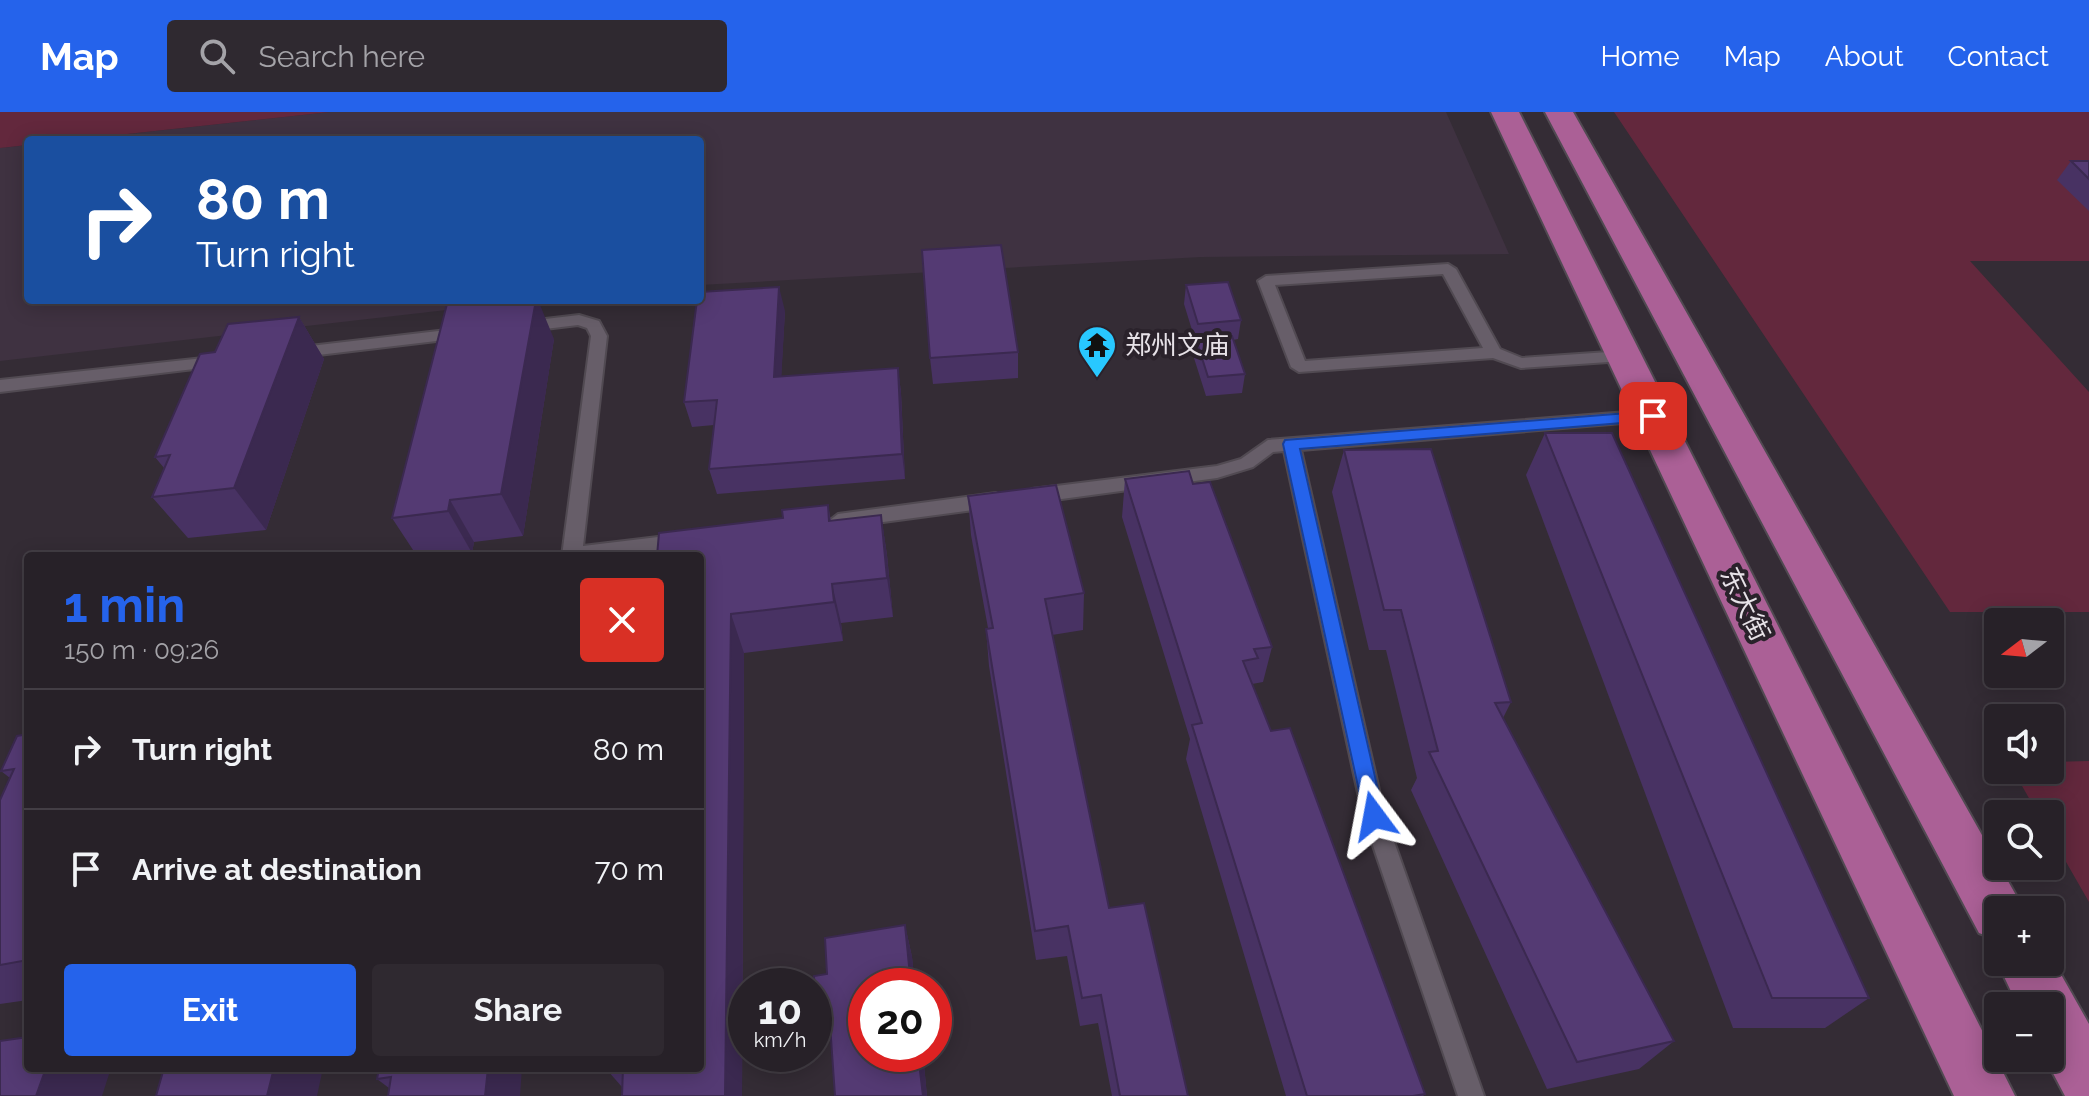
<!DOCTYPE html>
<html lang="en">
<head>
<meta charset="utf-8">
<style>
  body { margin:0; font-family:Raleway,"Noto Sans SC",sans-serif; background:#2f2930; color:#f1f3f6; height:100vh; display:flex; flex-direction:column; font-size:30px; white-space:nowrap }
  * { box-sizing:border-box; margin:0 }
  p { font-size:26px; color:#a4a3a8 }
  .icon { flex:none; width:44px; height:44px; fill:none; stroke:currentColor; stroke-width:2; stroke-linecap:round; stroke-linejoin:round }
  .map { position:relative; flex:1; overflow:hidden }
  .side { position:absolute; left:24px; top:440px; width:680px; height:520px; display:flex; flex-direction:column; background:#272128; border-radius:8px; box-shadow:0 4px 20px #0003,0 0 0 2px #433e45 }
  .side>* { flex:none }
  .guide { position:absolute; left:24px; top:24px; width:680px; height:168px; border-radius:8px; box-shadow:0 4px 20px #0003,0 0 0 2px #433e45; background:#1a4fa0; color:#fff; overflow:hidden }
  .needle { width:52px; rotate:254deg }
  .buttons { position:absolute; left:1984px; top:496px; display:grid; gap:16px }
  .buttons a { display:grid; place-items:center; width:80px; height:80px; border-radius:8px; background:#272128; box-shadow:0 4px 20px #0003,0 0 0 2px #433e45; font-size:40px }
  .speed { position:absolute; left:728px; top:856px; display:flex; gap:16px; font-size:40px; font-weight:700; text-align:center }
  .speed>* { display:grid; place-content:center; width:104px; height:104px; border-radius:50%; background:#272128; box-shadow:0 4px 20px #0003,0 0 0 2px #433e45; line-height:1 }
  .speed small { font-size:20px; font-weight:400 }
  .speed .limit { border:12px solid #d22; background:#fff; color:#111 }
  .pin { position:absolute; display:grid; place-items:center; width:68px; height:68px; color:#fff; margin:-34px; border-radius:16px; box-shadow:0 4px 12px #0006 }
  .me { position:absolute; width:88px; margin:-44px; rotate:347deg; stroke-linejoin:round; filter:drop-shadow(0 0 6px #0008) }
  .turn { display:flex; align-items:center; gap:28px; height:168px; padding:0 40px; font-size:36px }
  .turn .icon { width:104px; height:104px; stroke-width:2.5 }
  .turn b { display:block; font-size:56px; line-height:68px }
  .round { display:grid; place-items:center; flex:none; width:84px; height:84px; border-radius:8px; background:#2f2930 }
  .headline { display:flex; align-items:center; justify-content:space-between; height:136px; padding:0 40px }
  h1 { font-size:48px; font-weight:700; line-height:60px; color:#2563eb }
  .cta { display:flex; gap:16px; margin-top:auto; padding:16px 40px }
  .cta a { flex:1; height:92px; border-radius:8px; background:#2563eb; color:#fff; font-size:32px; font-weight:700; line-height:92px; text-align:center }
  .cta a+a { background:#2f2930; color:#f1f3f6 }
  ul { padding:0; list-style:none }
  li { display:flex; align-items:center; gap:24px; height:120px; padding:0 40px; border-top:2px solid #433e45 }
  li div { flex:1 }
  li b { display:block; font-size:30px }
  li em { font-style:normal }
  header { display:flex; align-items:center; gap:48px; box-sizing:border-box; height:112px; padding:0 40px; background:#2563eb; color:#fff }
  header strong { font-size:38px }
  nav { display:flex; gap:44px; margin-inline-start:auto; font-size:28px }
  .search { width:560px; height:72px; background:#2f2930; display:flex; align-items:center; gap:20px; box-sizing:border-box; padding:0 28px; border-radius:8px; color:#a4a3a8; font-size:30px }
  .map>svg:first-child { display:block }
</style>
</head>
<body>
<header>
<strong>Map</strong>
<div class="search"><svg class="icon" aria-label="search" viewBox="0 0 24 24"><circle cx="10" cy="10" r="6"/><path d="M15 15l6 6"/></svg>Search here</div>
<nav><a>Home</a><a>Map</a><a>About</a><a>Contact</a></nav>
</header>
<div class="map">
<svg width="2089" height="984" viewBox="0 0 2089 984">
  <rect width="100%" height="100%" fill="#342c35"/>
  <!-- built -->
  <g fill="#3f3241">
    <polygon points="330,0 1446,0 1509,142 1201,145 700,173 700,28 72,28"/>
    <polygon points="28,33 28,188 535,188 0,249 0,36"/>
  </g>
  <!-- green -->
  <g fill="#63283d">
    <polygon points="0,0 330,0 72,28 28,28 28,33 0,36"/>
    <polygon points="1614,0 2089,0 2089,149 1970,149 2089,280 2089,500 1950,500"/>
    <polygon points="2089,649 2089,790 2050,722 2050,702 2038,702 2013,658 2050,658 2050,650"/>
  </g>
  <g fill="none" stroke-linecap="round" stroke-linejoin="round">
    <!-- lane casing -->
    <g stroke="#514a52" stroke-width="4">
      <g id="lane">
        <path d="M1448,152L1456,157L1500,237L1522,246L1623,239L1631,244L1623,249L1521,256L1493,246L1299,260L1291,255L1258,169L1266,164ZM1443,162L1483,236L1305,249L1275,173Z"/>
        <polygon points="579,203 599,209 607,224 583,434 683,422 690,424 693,429 690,434 621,444 562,444 591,224 587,216 578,213 520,220 512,215 520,210"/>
        <polygon points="464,216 470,217 470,225 293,246 285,241 293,236"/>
        <polygon points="222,244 228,245 230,249 228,253 0,280 0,268"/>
        <polygon points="1653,298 1659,300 1662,304 1659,308 1301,338 1385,704 1484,984 1458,984 1363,704 1284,339 1273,340 1253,355 1217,366 1032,391 1023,384 1032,377 1217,354 1241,347 1268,328"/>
        <polygon points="996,381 1005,388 996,395 838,416 829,409 838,402"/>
      </g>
    </g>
    <!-- primary casing -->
    <g stroke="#514a52" stroke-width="4">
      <g id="primary">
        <polygon points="1491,0 1519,0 2015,984 1954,984"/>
        <polygon points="1545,0 1573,0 2017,785 2023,798 1998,798 1998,828 1979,821"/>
        <polygon points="2050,843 2089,912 2089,984 2065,984 2045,946 2050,946 2050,894 2018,894 1997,850 1998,847 1998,850 2050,850"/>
      </g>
    </g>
    <!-- lane -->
    <use href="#lane" fill="#675e69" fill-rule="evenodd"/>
    <!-- primary -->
    <use href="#primary" fill="#ab6096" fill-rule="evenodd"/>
  </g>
  <!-- wall -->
  <g fill="#483263">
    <polygon points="2071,49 2089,49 2089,99 2057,68"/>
    <polygon points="1186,173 1241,208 1238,227 1233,228 1245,262 1242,281 1206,284 1194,246 1196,231 1184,192"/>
    <polygon points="785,199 781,265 898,256 901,281 905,367 717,382 709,357 714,313 692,315 684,290"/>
    <polygon points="299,205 324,247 266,418 188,426 152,385 164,356 155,345"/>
    <polygon points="554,227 523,424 474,430 472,441 447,444 417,444 392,406"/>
    <polygon points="1018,240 1018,266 933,272 930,246"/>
    <polygon points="1545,321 1869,886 1825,916 1733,916 1526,363"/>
    <polygon points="1344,338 1511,590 1503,606 1674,929 1639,957 1547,977 1411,678 1417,666 1386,538 1369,538 1332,380"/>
    <polygon points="1125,367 1193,372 1272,535 1263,570 1252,572 1271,619 1425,982 1423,984 1286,984 1186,647 1190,627 1122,405"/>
    <polygon points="968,384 1084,481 1083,518 1052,523 1109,796 1188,984 1112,984 1098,911 1080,914 1067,844 1036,848 989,554 986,517 988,516 971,423"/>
    <polygon points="828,393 831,409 881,403 887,443 893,505 841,511 843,529 744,541 742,984 622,984 622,975 608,959 608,956 700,956 700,444 657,444 659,421 783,406 782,398"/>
    <polygon points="28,622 28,888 0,892 0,688 10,666 1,659"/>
    <polygon points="905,813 912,845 915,874 866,874 923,942 927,984 835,984 831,928 827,929 815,900 827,862"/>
    <polygon points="379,956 520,984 389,976 377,967"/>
  </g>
  <!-- shaded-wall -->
  <g fill="#3b2950">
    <polygon points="779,175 785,199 780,290 774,265"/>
    <polygon points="536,188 538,188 554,227 523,424 501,382"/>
    <polygon points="299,205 324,247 266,418 234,376"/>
    <polygon points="898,256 901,281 905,367 902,342"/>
    <polygon points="450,388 474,430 472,441 448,399"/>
    <polygon points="881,403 887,443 893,505 887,466"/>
    <polygon points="832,472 841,511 843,529 834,490"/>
    <polygon points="731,502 744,541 742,984 725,984"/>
    <polygon points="905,813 912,845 915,874 911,874"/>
    <polygon points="918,942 923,942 927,984 923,984"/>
    <polygon points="46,956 111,956 102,984 36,984"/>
    <polygon points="274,956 323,956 317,984 267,984"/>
    <polygon points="488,956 522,956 520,984 485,984"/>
  </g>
  <!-- building -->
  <g fill="#543a73" stroke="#3b2950" stroke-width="2">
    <polygon points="2071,49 2089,49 2089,67"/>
    <polygon points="1001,133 1018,240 930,246 922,138"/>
    <polygon points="1228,170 1241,208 1198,212 1186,173"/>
    <polygon points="779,175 774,265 898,256 902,342 709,357 717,288 684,290 697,188 700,188 700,180"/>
    <polygon points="448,188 536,188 501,382 450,388 448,399 392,406"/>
    <polygon points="299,205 234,376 152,385 170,343 155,345 200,242 215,240 228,212"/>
    <polygon points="1232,224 1245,262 1208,265 1196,227"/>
    <polygon points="1545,321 1612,321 1869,886 1772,886"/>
    <polygon points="1431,337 1511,590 1495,591 1674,929 1577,950 1429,640 1438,639 1401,498 1384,498 1344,338"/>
    <polygon points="1189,359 1193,372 1210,370 1272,535 1254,537 1258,546 1243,549 1271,619 1290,616 1425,982 1413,984 1307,984 1192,613 1202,611 1125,367"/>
    <polygon points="1056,373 1084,481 1045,487 1109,796 1144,791 1188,984 1120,984 1101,883 1082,886 1068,814 1035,819 986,517 993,516 968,384"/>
    <polygon points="828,393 829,409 881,403 887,466 832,472 834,490 731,502 725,984 622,984 623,956 700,956 700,444 657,444 659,421 783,406 782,398"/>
    <polygon points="28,622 28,848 0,853 0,688 14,657 1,659 17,624"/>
    <polygon points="905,813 911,874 866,874 866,942 918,942 923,984 835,984 829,898 815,900 814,864 827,862 825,826"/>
    <polygon points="28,925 28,956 46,956 36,984 0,984 0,929"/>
    <polygon points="164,956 274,956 267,984 156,984"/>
    <polygon points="379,956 488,956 485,984 388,984 391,965 377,967"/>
  </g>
  <!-- route -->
  <polygon fill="#2563eb" stroke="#184099" stroke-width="2" points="1653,299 1661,304 1659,308 1300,337 1384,704 1381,711 1374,714 1366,711 1283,332 1285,328"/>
  <!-- icons -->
  <defs>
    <g id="temple-pin" transform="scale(2)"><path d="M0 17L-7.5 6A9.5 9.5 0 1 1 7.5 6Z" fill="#28c8ff" stroke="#2a222b"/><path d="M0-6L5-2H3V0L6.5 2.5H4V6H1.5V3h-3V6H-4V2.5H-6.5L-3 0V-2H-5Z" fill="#111"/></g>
  </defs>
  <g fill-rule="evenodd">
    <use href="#temple-pin" x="1097" y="233"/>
  </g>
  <g text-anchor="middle" stroke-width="8" stroke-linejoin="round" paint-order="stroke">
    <!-- poi labels -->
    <g font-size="26" fill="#e7e2e8" stroke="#2a222b" text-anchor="start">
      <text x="1125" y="242">郑州文庙</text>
    </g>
    <!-- street labels -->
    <g font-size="26" fill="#e7e2e8" stroke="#2a222b">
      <text transform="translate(1745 492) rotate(64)" y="9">东大街</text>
    </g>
  </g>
</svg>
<div class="buttons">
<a><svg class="needle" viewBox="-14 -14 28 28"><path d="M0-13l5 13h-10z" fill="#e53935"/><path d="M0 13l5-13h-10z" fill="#a4a3a8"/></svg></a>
<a><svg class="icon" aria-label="sound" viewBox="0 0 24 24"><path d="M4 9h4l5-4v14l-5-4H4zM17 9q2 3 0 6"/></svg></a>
<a><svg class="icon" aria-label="search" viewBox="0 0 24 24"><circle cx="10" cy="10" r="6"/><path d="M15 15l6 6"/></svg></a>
<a>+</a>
<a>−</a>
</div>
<div class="speed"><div>10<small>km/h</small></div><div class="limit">20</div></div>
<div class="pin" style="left:1653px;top:304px;background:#d93025"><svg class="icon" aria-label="arrive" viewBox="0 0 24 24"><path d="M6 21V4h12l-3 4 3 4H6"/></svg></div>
<svg class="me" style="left:1374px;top:704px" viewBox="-20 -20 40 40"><path d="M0-17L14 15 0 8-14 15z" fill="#2563eb" stroke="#fff" stroke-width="4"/></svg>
<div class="guide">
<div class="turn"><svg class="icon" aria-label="right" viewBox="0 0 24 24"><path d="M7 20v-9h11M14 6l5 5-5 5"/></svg><div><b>80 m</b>Turn right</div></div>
</div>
<section class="side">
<div class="headline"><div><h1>1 min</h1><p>150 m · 09:26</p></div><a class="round" style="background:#d93025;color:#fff"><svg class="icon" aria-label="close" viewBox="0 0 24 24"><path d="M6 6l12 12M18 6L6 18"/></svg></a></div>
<ul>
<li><svg class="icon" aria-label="right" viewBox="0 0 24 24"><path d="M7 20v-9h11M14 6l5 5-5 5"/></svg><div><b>Turn right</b></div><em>80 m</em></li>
<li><svg class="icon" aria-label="arrive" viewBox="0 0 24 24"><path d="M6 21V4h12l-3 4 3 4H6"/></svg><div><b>Arrive at destination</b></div><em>70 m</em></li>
</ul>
<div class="cta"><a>Exit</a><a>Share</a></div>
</section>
</div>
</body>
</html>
